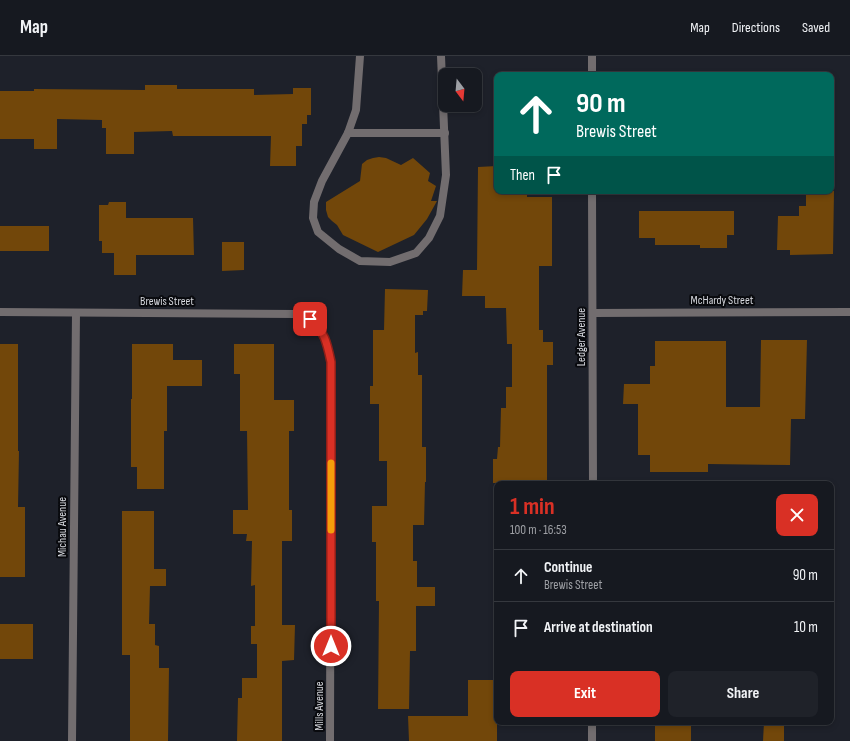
<!DOCTYPE html>
<html lang="en">
<head>
<meta charset="utf-8">
<style>
  body { margin:0; font-family:"Sofia Sans Condensed",sans-serif; background:#1f2229; color:#f1f3f6; height:100vh; display:flex; flex-direction:column; font-size:15px; white-space:nowrap }
  * { box-sizing:border-box; margin:0 }
  p { font-size:13px; color:#9ea0a5 }
  .icon { flex:none; width:22px; height:22px; fill:none; stroke:currentColor; stroke-width:2; stroke-linecap:round; stroke-linejoin:round }
  .map { position:relative; flex:1; overflow:hidden }
  .side { position:absolute; left:494px; top:425px; width:340px; height:244px; display:flex; flex-direction:column; background:#161920; border-radius:8px; box-shadow:0 2px 6px #0003,0 0 0 1px #35383e }
  .side>* { flex:none }
  .guide { position:absolute; left:494px; top:16px; width:340px; height:122px; border-radius:8px; box-shadow:0 2px 6px #0003,0 0 0 1px #35383e; background:#00695c; color:#fff; overflow:hidden }
  .needle { width:26px; rotate:164deg }
  .fabs { position:absolute; left:438px; top:12px; display:grid; gap:8px }
  .fabs a { display:grid; place-items:center; width:44px; height:44px; border-radius:8px; background:#161920; box-shadow:0 2px 6px #0003,0 0 0 1px #35383e; font-size:20px }
  .pin { position:absolute; display:grid; place-items:center; width:34px; height:34px; color:#fff; margin:-17px; border-radius:8px; box-shadow:0 2px 6px #0006 }
  .me { position:absolute; width:44px; margin:-22px; rotate:0deg; stroke-linejoin:round; filter:drop-shadow(0 0 3px #0008) }
  .turn { display:flex; align-items:center; gap:14px; height:84px; padding:0 16px; font-size:18px }
  .turn .icon { width:52px; height:52px; stroke-width:2.5 }
  .turn b { display:block; font-size:28px; line-height:34px }
  .then { display:flex; align-items:center; height:38px; padding:0 16px; background:#0003; gap:8px; font-size:15px }
  .round { display:grid; place-items:center; flex:none; width:42px; height:42px; border-radius:8px; background:#1f2229 }
  .overview { display:flex; align-items:center; justify-content:space-between; height:68px; padding:0 16px }
  h1 { font-size:24px; font-weight:700; line-height:30px; color:#d93025 }
  .button { display:flex; gap:8px; margin-top:auto; padding:8px 16px }
  .button a { flex:1; height:46px; border-radius:8px; background:#d93025; color:#fff; font-size:16px; font-weight:700; line-height:46px; text-align:center }
  .button a+a { background:#1f2229; color:#f1f3f6 }
  ul { padding:0; list-style:none }
  li { display:flex; align-items:center; gap:12px; height:52px; padding:0 16px; border-top:1px solid #35383e }
  li div { flex:1 }
  li b { display:block; font-size:15px }
  li em { font-style:normal }
  header { display:flex; align-items:center; gap:24px; box-sizing:border-box; height:56px; padding:0 20px; background:#161920; border-bottom:1px solid #35383e }
  header strong { font-size:19px }
  nav { display:flex; gap:22px; margin-inline-start:auto; font-size:14px }
  .map>svg:first-child { display:block }
</style>
</head>
<body>
<header>
<strong>Map</strong>
<nav><a>Map</a><a>Directions</a><a>Saved</a></nav>
</header>
<div class="map">
<svg width="850" height="685" viewBox="0 0 850 685">
  <rect width="100%" height="100%" fill="#1e212a"/>
  <!-- building -->
  <g fill="#72470a">
    <polygon points="145,29 177,29 177,33 254,33 254,39 293,38 293,32 311,32 311,59 307,59 307,68 302,68 302,90 296,90 296,110 270,110 271,80 173,80 172,75 134,76 134,98 106,98 106,72 102,72 102,64 57,63 57,93 34,93 34,83 0,83 0,35 34,35 34,33 145,34"/>
    <polygon points="379,101 386,102 401,109 413,102 430,117 428,125 436,130 431,145 437,145 427,163 414,179 378,196 343,179 337,169 332,165 328,161 326,154 326,146 360,125 362,108 367,104 373,102"/>
    <polygon points="497,110 497,135 527,135 527,141 552,141 552,210 539,210 539,274 543,274 543,286 553,286 553,309 547,309 547,427 493,427 493,403 497,403 498,391 500,391 501,352 506,352 506,331 512,331 512,288 507,288 506,252 485,252 485,240 462,240 463,214 477,214 478,111"/>
    <polygon points="806,135 834,135 833,198 790,199 790,194 777,194 778,160 799,160 799,150 806,150"/>
    <polygon points="109,146 126,146 126,162 193,162 194,199 136,199 136,219 114,219 114,197 102,197 102,185 99,185 99,149 108,149"/>
    <polygon points="639,155 734,155 734,179 727,179 727,192 700,192 700,189 655,189 655,182 639,182"/>
    <rect x="0" y="170" width="49" height="25"/>
    <polygon points="222,186 244,186 244,214 222,215"/>
    <polygon points="385,233 428,234 427,255 423,255 423,259 415,259 415,297 418,296 418,319 422,319 422,391 426,391 426,426 425,426 424,469 413,469 413,505 417,505 417,531 435,531 435,550 416,550 416,595 410,595 409,653 378,653 379,545 376,545 376,486 372,486 372,450 387,450 387,405 379,405 379,348 370,348 370,330 373,330 373,274 384,274"/>
    <polygon points="761,284 807,284 805,363 791,363 790,409 708,408 708,416 650,416 650,399 638,399 638,348 623,348 624,328 650,328 650,310 655,310 655,285 726,285 726,351 760,351"/>
    <polygon points="0,288 18,288 18,395 19,395 18,451 25,451 25,521 0,521"/>
    <polygon points="132,288 173,288 173,304 202,304 202,330 167,330 167,375 164,375 164,433 137,433 137,411 131,411 131,343 132,343"/>
    <polygon points="234,288 274,288 274,344 294,344 294,375 289,375 289,454 292,454 292,485 282,485 282,569 295,569 294,604 282,605 282,685 237,685 238,642 242,642 242,622 257,622 257,588 251,588 251,570 255,570 255,529 251,530 252,485 246,485 247,478 233,478 233,454 248,454 247,375 240,375 240,318 234,318"/>
    <polygon points="122,455 154,455 154,513 166,513 166,530 150,530 149,568 155,568 155,589 159,590 159,612 169,612 168,685 130,685 130,599 122,599"/>
    <rect x="0" y="568" width="33" height="35"/>
    <polygon points="468,624 497,624 497,685 409,685 408,660 468,660"/>
    <rect x="655" y="666" width="36" height="19"/>
    <polygon points="764,666 784,666 784,685 763,685"/>
  </g>
  <g fill="none" stroke-linecap="round" stroke-linejoin="round">
    <!-- service -->
    <g stroke="#726d6f" stroke-width="8">
      <polyline points="360,0 356,54 348,77 322,125 314,146 313,162 318,176 339,193 360,205 390,206 416,197 429,182 440,160 446,119 441,0"/>
      <polyline points="348,77 445,77"/>
    </g>
    <!-- minor -->
    <g stroke="#726d6f" stroke-width="8">
      <polyline points="592,0 592,19"/>
      <polyline points="592,135 593,428"/>
      <path d="M0,256L297,258C301,259 307,261 311,264C325,274 328,291 331,306L330,685"/>
      <polyline points="593,257 850,256"/>
      <polyline points="72,685 76,257"/>
      <polyline points="592,685 592,666"/>
    </g>
  </g>
  <g fill="none" stroke-linecap="round" stroke-linejoin="round">
    <!-- route casing -->
    <g stroke="#8d1f18" stroke-width="10">
      <path id="route" d="M310,263C325,276 327,287 331,306V590"/>
    </g>
    <!-- route -->
    <use href="#route" stroke="#d93025" stroke-width="7"/>
    <!-- slow -->
    <polyline stroke="#f59e0b" stroke-width="7" points="331,474 331,407"/>
  </g>
  <g text-anchor="middle" stroke-width="4" stroke-linejoin="round" paint-order="stroke">
    <!-- street labels -->
    <g font-size="12" fill="#d6d8de" stroke="#090a0e">
      <text x="722" y="248">McHardy Street</text>
      <text x="167" y="249">Brewis Street</text>
      <text transform="translate(581 281) rotate(-90)" y="4">Ledger Avenue</text>
      <text transform="translate(62 471) rotate(-90)" y="4">Michau Avenue</text>
      <text transform="translate(319 650) rotate(-90)" y="4">Mills Avenue</text>
    </g>
  </g>
</svg>
<div class="fabs">
<a><svg class="needle" viewBox="-14 -14 28 28"><path d="M0-13l5 13h-10z" fill="#e53935"/><path d="M0 13l5-13h-10z" fill="#9ea0a5"/></svg></a>
</div>
<div class="pin" style="left:310px;top:263px;background:#d93025"><svg class="icon" aria-label="arrive" viewBox="0 0 24 24"><path d="M6 21V4h12l-3 4 3 4H6"/></svg></div>
<svg class="me" style="left:331px;top:590px" viewBox="-20 -20 40 40"><circle r="17" fill="#d93025" stroke="#fff" stroke-width="3"/><path d="M0-11L8 9 0 5-8 9z" fill="#fff"/></svg>
<div class="guide">
<div class="turn"><svg class="icon" aria-label="ahead" viewBox="0 0 24 24"><path d="M12 20V5M6 11l6-6 6 6"/></svg><div><b>90 m</b>Brewis Street</div></div>
<div class="then">Then<svg class="icon" aria-label="arrive" viewBox="0 0 24 24"><path d="M6 21V4h12l-3 4 3 4H6"/></svg></div>
</div>
<section class="side">
<div class="overview"><div><h1>1 min</h1><p>100 m · 16:53</p></div><a class="round" style="background:#d93025;color:#fff"><svg class="icon" aria-label="close" viewBox="0 0 24 24"><path d="M6 6l12 12M18 6L6 18"/></svg></a></div>
<ul>
<li><svg class="icon" aria-label="ahead" viewBox="0 0 24 24"><path d="M12 20V5M6 11l6-6 6 6"/></svg><div><b>Continue</b><p>Brewis Street</p></div><em>90 m</em></li>
<li><svg class="icon" aria-label="arrive" viewBox="0 0 24 24"><path d="M6 21V4h12l-3 4 3 4H6"/></svg><div><b>Arrive at destination</b></div><em>10 m</em></li>
</ul>
<div class="button"><a>Exit</a><a>Share</a></div>
</section>
</div>
</body>
</html>
